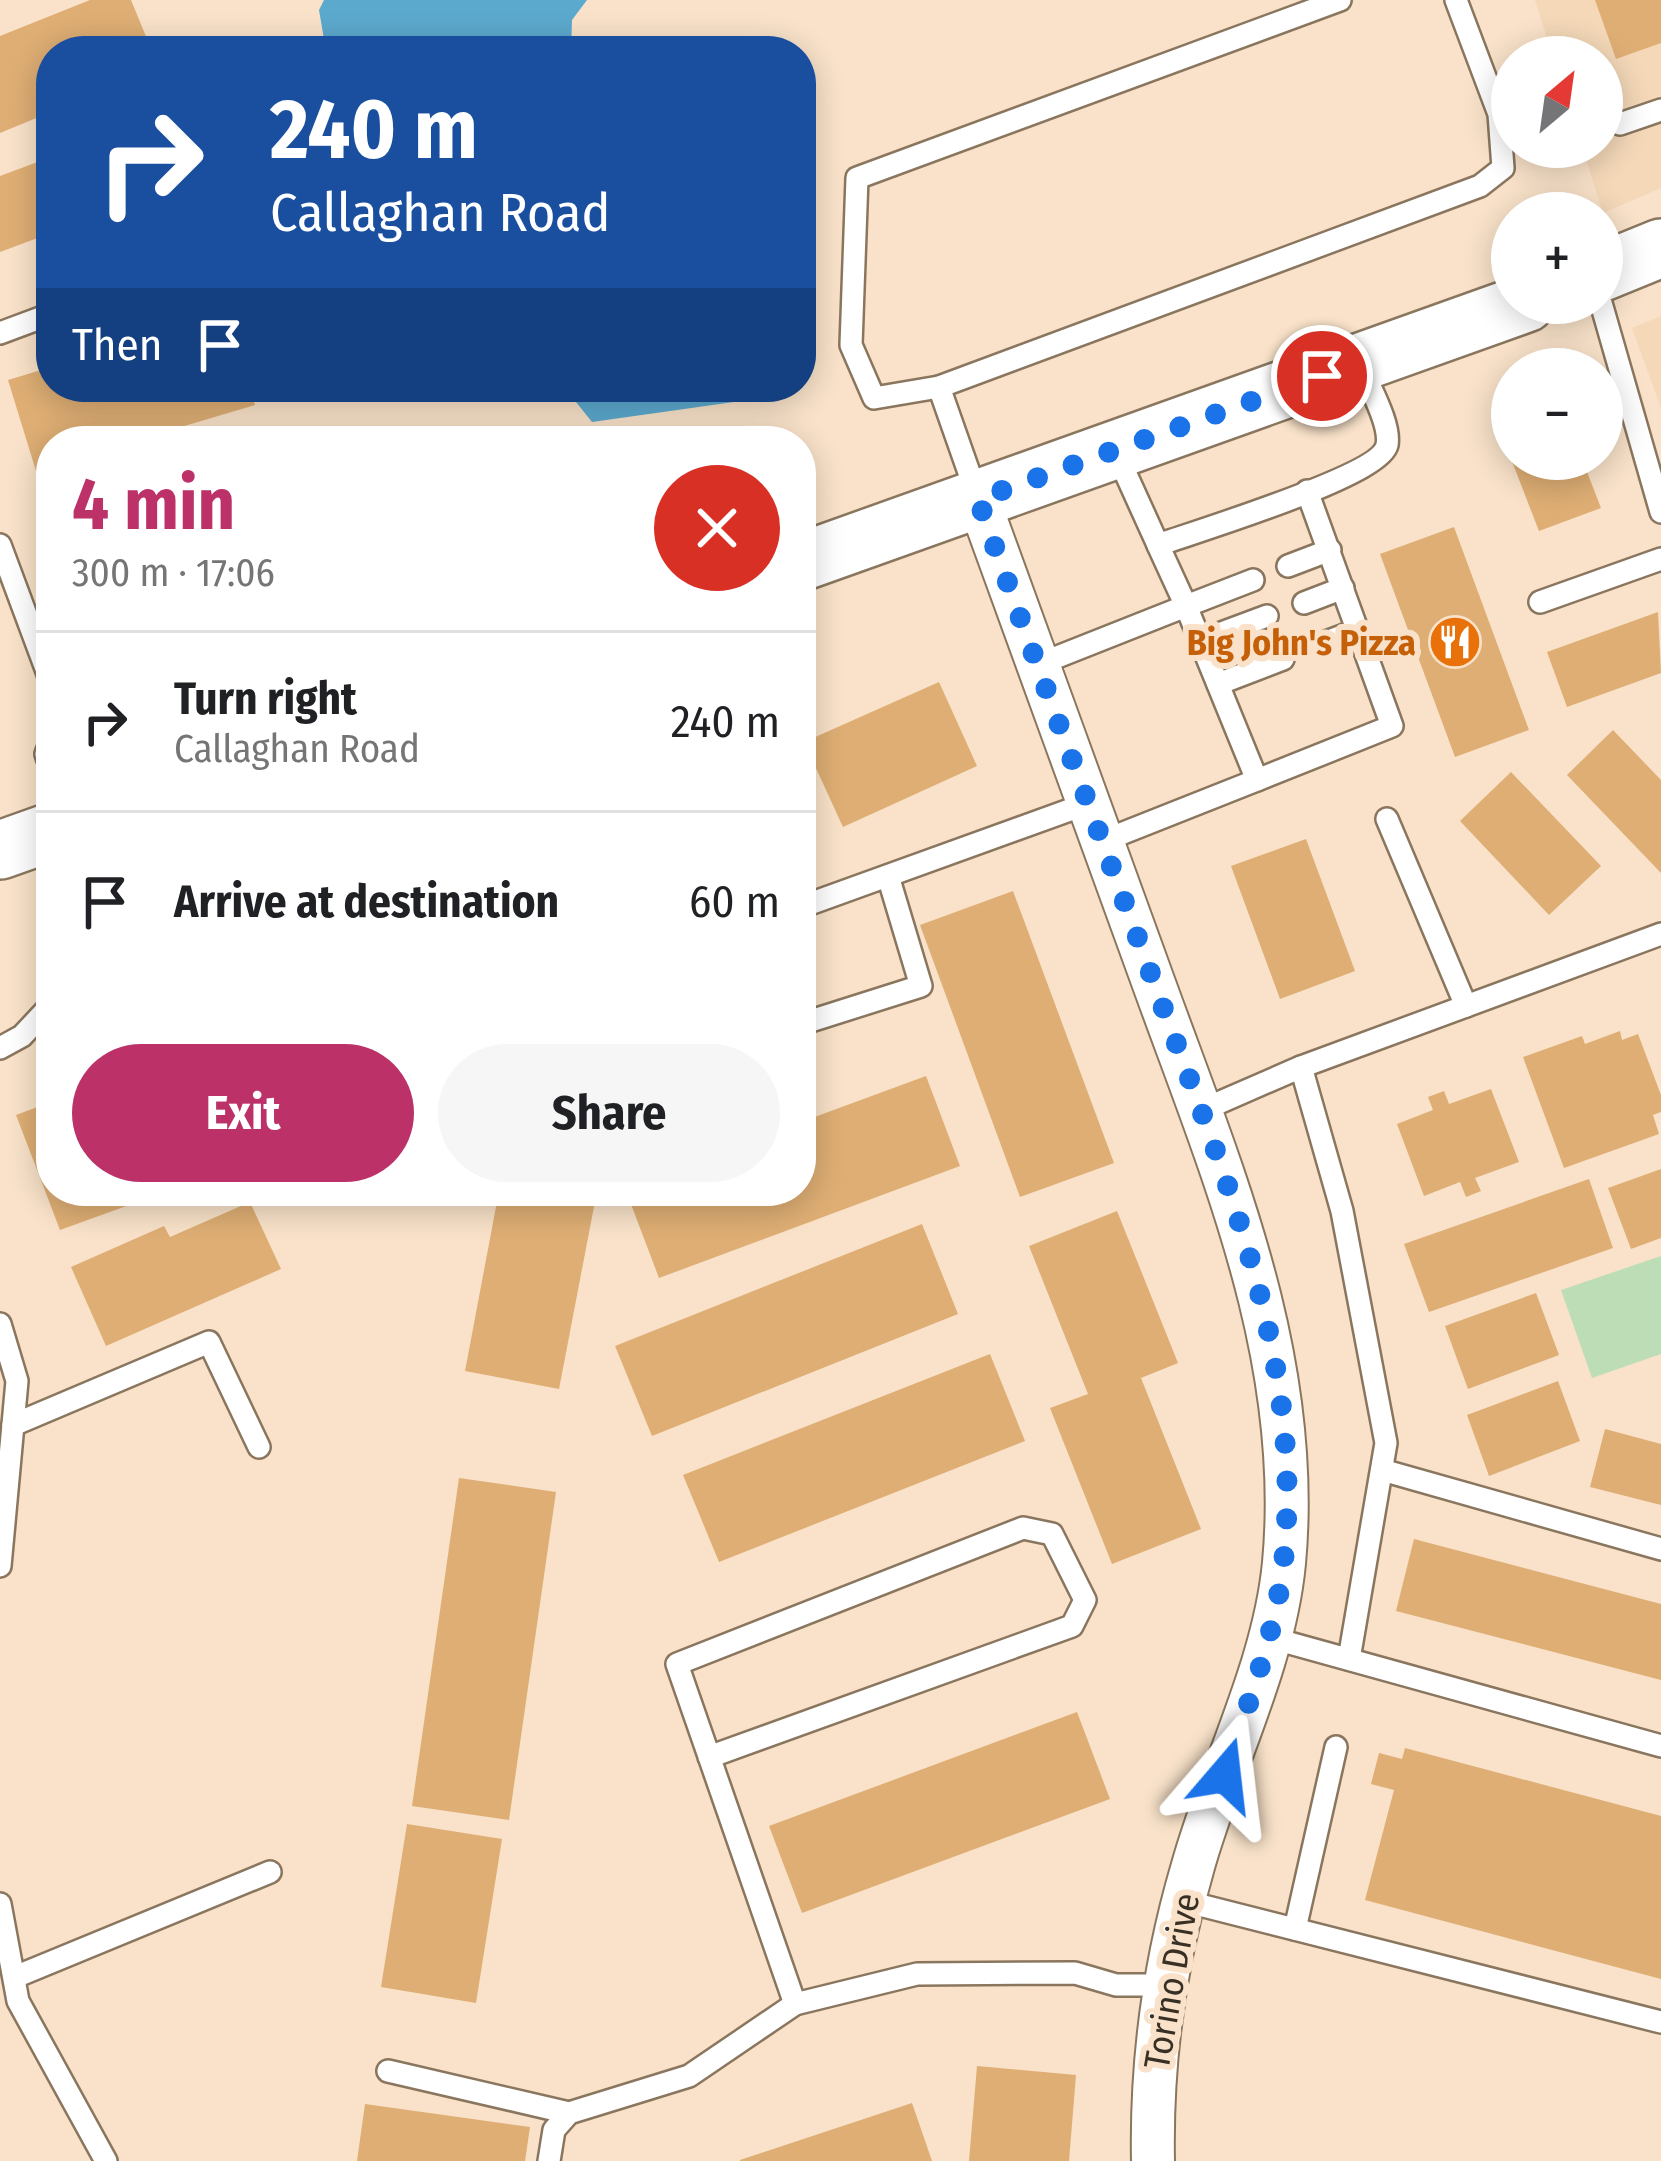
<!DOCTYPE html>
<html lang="en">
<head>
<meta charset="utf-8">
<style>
  body { margin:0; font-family:"Fira Sans Condensed",sans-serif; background:#f6f6f6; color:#202124; height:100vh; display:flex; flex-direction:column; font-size:45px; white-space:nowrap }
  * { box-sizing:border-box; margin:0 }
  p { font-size:39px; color:#757577 }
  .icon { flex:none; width:66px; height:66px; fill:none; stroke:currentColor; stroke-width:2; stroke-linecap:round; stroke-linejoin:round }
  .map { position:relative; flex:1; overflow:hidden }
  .sheet { position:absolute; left:36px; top:426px; width:780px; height:780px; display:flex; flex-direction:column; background:#fff; border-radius:48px; box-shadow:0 6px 30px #0003 }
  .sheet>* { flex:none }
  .top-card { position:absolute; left:36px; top:36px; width:780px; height:366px; border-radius:48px; box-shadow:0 6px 30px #0003; background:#1a4fa0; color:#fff; overflow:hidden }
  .needle { width:78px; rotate:29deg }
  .fabs { position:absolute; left:1491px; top:36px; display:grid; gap:24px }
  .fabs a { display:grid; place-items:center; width:132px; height:132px; border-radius:50%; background:#fff; box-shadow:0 6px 30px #0003; font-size:60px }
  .pin { position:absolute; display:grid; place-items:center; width:102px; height:102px; color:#fff; margin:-51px; border:6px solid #fff; border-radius:50%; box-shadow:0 3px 12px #0007 }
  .me { position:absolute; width:132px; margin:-66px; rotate:17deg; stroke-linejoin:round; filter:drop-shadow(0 0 9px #0008) }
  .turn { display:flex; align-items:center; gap:42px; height:252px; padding:0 36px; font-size:54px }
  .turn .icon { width:156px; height:156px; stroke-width:2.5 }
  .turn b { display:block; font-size:84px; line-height:102px }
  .then { display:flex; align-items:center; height:114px; padding:0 36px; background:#0003; gap:24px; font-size:45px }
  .round { display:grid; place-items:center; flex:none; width:126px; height:126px; border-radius:63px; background:#f6f6f6 }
  .head { display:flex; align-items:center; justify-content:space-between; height:204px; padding:0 36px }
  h1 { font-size:72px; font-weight:700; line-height:90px; color:#bc3168 }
  .cta { display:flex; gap:24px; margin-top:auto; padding:24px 36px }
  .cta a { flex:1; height:138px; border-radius:72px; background:#bc3168; color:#fff; font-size:48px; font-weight:700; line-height:138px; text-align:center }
  .cta a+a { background:#f6f6f6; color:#202124 }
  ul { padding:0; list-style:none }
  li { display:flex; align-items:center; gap:36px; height:180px; padding:0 36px; border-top:3px solid #e0e0e0 }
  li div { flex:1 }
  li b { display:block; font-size:45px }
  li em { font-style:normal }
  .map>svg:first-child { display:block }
</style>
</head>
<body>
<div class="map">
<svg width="1661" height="2161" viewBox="0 0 1661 2161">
  <rect width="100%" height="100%" fill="#f9e2c9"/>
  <!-- built -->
  <g fill="#f4d8b8">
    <polygon points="1535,0 1661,0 1661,188 1603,213 1582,147 1602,147 1602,57 1553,57"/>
    <polygon points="1661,316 1661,408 1632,328"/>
  </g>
  <!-- green -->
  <polygon fill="#bdddb7" points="1661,1256 1661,1354 1592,1378 1561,1290"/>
  <!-- water -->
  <g fill="#5ca9ce">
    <polygon points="324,0 587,0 572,20 571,51 326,51 319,10"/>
    <polygon points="564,387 783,387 776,396 592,422"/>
  </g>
  <!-- building -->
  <g fill="#deae74">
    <polygon points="90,0 131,0 152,51 51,51 51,112 0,133 0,36"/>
    <polygon points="1595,0 1661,0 1661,43 1616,59"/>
    <polygon points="51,157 51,233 0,252 0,176"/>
    <polygon points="51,367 51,387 249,387 255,405 134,441 51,441 51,466 36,471 8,380"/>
    <polygon points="1512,438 1512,459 1582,459 1601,508 1539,531 1504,441"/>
    <polygon points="1454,527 1529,730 1455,757 1380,554"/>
    <polygon points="1658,612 1661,673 1567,707 1547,652"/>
    <polygon points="939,682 977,766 843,827 804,742"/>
    <polygon points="1613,730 1661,780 1661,873 1567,775"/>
    <polygon points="1511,772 1601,866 1549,915 1460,821"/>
    <polygon points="1306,839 1355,971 1280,999 1231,866"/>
    <polygon points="1013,891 1114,1163 1020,1197 920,925"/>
    <polygon points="1620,1031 1622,1040 1638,1034 1661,1095 1661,1112 1653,1115 1659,1134 1564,1168 1523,1057 1582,1036 1585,1044"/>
    <polygon points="926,1076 960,1166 659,1278 626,1191 801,1191 801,1122"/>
    <polygon points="1491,1089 1519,1162 1475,1178 1481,1191 1466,1197 1460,1182 1424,1196 1397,1124 1433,1110 1428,1097 1444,1091 1449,1104"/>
    <polygon points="51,1102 51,1191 152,1191 154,1196 60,1230 16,1115"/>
    <polygon points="1661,1169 1661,1238 1631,1249 1608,1188"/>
    <polygon points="1589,1179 1613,1248 1429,1312 1404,1244"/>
    <polygon points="499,1191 597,1191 559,1389 465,1371"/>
    <polygon points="250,1202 281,1269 106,1346 71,1267 164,1226 170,1237"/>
    <polygon points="1117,1211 1178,1363 1141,1378 1201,1529 1112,1564 1050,1408 1088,1394 1029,1246"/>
    <polygon points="922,1224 958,1314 652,1436 615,1346"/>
    <polygon points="1536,1293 1559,1355 1468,1389 1445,1326"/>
    <polygon points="990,1354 1025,1441 719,1562 683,1475"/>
    <polygon points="1558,1381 1580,1441 1489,1476 1467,1415"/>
    <polygon points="1605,1429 1661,1444 1661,1505 1590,1487"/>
    <polygon points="459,1478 556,1492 509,1820 412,1806"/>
    <polygon points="1414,1539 1661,1604 1661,1680 1396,1611"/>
    <polygon points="1077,1712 1110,1799 802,1913 769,1826"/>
    <polygon points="1405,1748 1661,1816 1661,1979 1365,1900 1394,1790 1371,1784 1379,1753 1402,1759"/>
    <polygon points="407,1824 502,1839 476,2003 381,1987"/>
    <polygon points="977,2066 1076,2075 1069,2161 969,2161"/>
    <polygon points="912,2103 932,2161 740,2161 740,2160"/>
    <polygon points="365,2104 530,2127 525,2161 357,2161"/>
  </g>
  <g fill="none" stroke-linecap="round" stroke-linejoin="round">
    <!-- service casing -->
    <g stroke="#8a765e" stroke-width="26">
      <g id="service">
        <polyline points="1620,124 1661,110"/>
        <polyline points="1601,303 1661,512"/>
        <polyline points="0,333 51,314"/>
        <polyline points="939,387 874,398 851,345 857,178 1340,0"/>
        <path d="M1115,450L1158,545C1194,532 1380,476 1387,445C1391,424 1369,387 1361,366"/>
        <polyline points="978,498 939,387 1480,186 1503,168 1499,114 1456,0"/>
        <polyline points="0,545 51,682"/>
        <polyline points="1158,545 1186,606 1253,580"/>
        <polyline points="1288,566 1330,550"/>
        <polyline points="1540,602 1661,559"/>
        <polyline points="1304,603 1343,588"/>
        <polyline points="1200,641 1267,616"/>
        <polyline points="1318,645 1358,630"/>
        <polyline points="1037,665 1186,606 1257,780 1103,841"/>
        <polyline points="1218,684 1283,659"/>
        <polyline points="51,741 46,754 51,769"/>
        <polyline points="1257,780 1392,726 1307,491"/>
        <polyline points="1387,819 1466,1006"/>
        <polyline points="801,907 1089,803"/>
        <polyline points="801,1024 921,986 888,876"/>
        <polyline points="0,1048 22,1036 51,1005"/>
        <polyline points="1301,1067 1661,934"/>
        <polyline points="1200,1111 1301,1067 1342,1211 1386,1443 1349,1659"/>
        <polyline points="0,1324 17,1381 0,1566"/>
        <polyline points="13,1425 209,1342 259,1447"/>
        <polyline points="1382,1470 1661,1549"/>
        <polyline points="1268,1637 1661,1746"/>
        <polyline points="709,1757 1072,1626 1085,1600 1052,1534 1023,1528 677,1664 795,2004 917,1974 1075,1973 1116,1985 1164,1985"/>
        <polyline points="1184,1901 1661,2022"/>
        <polyline points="0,1904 18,2001 106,2161"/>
        <polyline points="1295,1929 1336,1747"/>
        <polyline points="15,1977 270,1872"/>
        <polyline points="388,2071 569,2113"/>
        <polyline points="549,2161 554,2130 569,2113 689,2076 795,2004"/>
      </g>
    </g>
    <!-- minor casing -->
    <g stroke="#8a765e" stroke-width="46">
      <path id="minor" d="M978,499C1036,661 1096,822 1154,984C1222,1172 1303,1358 1284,1563C1274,1667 1221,1766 1193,1866C1164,1964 1151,2059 1153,2161"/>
    </g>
    <!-- secondary casing -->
    <g stroke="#8a765e" stroke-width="62">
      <g id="secondary">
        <polyline points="1602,272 1661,248"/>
        <polyline points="801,562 1526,303"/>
        <polyline points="0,850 51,832"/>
      </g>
    </g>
    <!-- service -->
    <use href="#service" stroke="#fff" stroke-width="21"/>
    <!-- minor -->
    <use href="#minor" stroke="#fff" stroke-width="42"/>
    <!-- secondary -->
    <use href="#secondary" stroke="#fff" stroke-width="57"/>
  </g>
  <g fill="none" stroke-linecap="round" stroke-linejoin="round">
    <!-- route -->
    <path stroke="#1a73e8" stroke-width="21" stroke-dasharray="0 37.8" d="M1225,1775C1246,1707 1275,1637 1283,1566C1307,1359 1220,1166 1152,977C1094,818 1034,659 978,499L1322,376"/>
  </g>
  <!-- icons -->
  <defs>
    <g id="restaurant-disc" transform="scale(2.7)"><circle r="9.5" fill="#e8710a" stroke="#f9e2c9"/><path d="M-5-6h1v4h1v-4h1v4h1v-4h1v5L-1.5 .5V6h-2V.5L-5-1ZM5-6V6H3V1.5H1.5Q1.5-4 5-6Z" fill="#fff"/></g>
  </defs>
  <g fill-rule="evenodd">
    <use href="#restaurant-disc" x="1455" y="642"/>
  </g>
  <g text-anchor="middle" stroke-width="12" stroke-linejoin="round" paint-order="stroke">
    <!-- food labels -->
    <g font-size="36" font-weight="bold" fill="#c56008" stroke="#f9e2c9" text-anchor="end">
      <text x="1416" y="655">Big John's Pizza</text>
    </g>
    <!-- street labels -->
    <g font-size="36" fill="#382f25" stroke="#f9e2c9">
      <text transform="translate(1171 1981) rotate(-80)" y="13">Torino Drive</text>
    </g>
  </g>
</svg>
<div class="fabs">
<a><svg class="needle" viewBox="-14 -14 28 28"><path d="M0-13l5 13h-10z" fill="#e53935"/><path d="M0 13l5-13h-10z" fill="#757577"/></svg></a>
<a>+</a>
<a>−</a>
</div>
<div class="pin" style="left:1322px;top:376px;background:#d93025"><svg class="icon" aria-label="arrive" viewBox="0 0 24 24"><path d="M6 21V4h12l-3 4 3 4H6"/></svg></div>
<svg class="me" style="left:1225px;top:1775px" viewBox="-20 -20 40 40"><path d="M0-17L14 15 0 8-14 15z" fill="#1a73e8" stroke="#fff" stroke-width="4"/></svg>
<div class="top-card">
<div class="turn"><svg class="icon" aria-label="right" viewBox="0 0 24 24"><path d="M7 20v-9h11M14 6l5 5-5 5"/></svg><div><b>240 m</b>Callaghan Road</div></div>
<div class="then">Then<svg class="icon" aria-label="arrive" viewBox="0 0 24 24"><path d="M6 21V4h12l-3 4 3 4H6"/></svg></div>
</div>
<section class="sheet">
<div class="head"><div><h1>4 min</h1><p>300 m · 17:06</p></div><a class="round" style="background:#d93025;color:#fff"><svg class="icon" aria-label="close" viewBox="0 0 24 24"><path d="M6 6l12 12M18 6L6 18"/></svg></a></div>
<ul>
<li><svg class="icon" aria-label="right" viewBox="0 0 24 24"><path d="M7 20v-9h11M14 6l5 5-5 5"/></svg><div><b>Turn right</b><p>Callaghan Road</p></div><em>240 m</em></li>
<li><svg class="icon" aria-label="arrive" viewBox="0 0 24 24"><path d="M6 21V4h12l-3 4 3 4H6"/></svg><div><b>Arrive at destination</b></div><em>60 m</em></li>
</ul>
<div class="cta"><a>Exit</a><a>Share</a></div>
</section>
</div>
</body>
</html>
